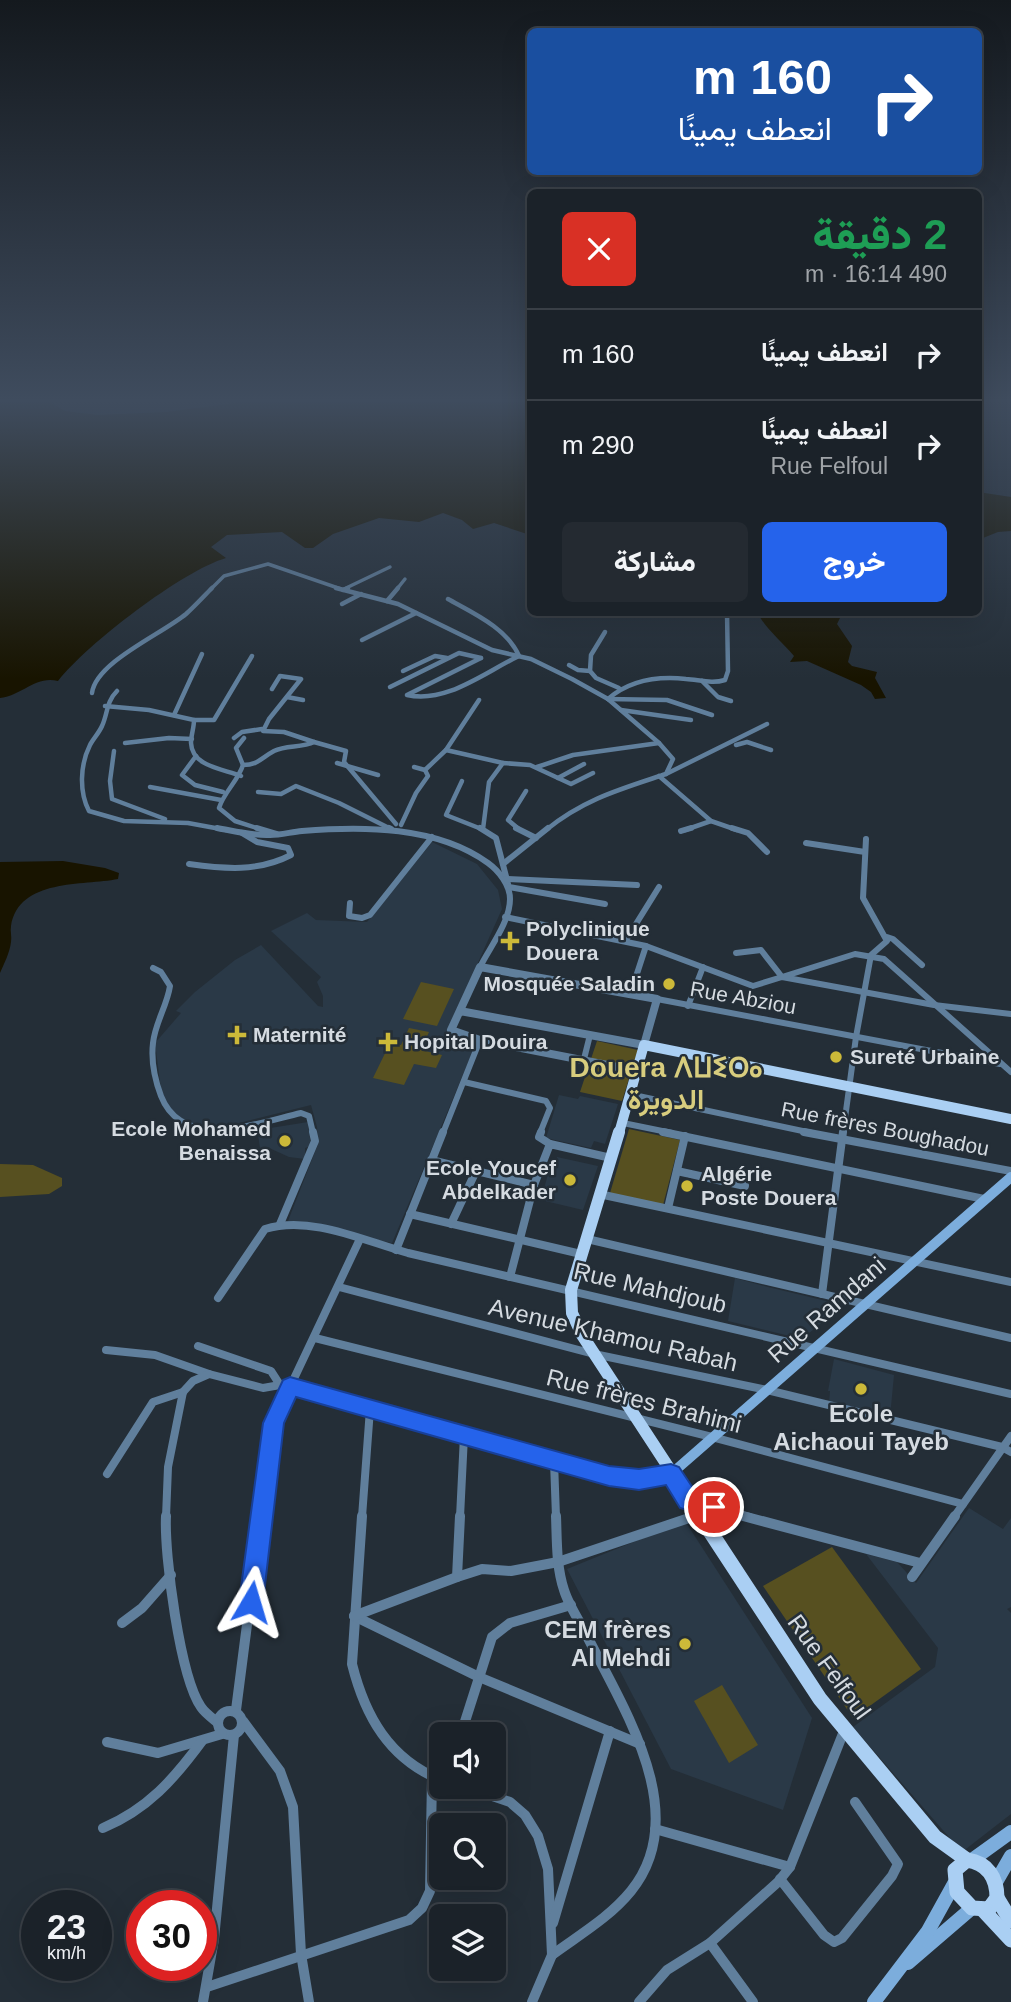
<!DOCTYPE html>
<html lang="ar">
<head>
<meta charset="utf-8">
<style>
  body { margin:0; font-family:Helvetica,Vazirmatn,"Noto Sans Tifinagh",sans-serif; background:#242a31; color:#f1f3f6; direction:rtl; height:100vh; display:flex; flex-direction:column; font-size:26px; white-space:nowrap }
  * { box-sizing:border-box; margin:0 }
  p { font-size:23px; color:#a0a4a8 }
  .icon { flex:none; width:38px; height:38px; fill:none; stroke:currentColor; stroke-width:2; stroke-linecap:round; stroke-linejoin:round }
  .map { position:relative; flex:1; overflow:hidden; direction:ltr }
  .details { position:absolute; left:527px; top:189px; width:455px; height:427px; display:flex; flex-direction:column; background:#1b2229; border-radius:10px; box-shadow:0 7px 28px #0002,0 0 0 2px #393f46; direction:rtl }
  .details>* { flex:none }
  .hud { position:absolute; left:527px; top:28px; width:455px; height:147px; border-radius:10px; box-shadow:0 7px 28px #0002,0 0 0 2px #393f46; direction:rtl; background:#1a4fa0; color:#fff; overflow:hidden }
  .fabs { position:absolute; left:429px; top:1722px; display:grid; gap:14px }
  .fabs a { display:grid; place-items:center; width:77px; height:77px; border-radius:10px; background:#1b2229; box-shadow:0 7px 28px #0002,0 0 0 2px #393f46; font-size:35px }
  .speed { position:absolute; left:21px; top:1890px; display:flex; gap:14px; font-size:35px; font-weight:700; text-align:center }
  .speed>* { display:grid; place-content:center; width:91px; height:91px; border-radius:50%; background:#1b2229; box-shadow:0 7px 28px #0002,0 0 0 2px #393f46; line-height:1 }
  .speed small { font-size:18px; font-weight:400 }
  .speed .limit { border:10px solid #d22; background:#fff; color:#111 }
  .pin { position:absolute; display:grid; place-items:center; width:60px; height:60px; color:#fff; margin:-30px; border:4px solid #fff; border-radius:50%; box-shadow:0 2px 7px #0007 }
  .me { position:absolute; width:77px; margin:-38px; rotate:7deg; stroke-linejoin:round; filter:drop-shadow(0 0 5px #0008) }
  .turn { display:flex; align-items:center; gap:24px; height:147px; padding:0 35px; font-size:32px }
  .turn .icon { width:91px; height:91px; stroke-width:2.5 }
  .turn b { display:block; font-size:49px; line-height:60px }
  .round { display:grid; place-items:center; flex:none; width:74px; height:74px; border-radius:10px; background:#242a31 }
  .overview { display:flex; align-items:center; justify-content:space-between; height:119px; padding:0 35px }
  h1 { font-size:42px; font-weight:800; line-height:52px; color:#1e9e55 }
  .primary-button { display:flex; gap:14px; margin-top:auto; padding:14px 35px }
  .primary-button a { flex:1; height:80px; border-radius:10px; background:#2563eb; color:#fff; font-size:28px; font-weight:800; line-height:80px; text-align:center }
  .primary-button a+a { background:#242a31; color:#f1f3f6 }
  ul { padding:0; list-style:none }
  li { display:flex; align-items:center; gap:21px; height:91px; padding:0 35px; border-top:2px solid #393f46 }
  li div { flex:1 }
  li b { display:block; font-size:26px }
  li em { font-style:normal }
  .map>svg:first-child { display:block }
</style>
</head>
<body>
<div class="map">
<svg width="1011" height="2002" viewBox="0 0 1011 2002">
  <rect width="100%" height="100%" fill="#242e37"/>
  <!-- built -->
  <g fill="#2a3947">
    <polygon points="432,842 477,864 498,890 502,909 445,1036 476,1044 392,1243 288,1221 318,1144 317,1127 311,1105 227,1126 213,1128 190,1125 171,1111 161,1090 155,1043 181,1013 176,1011 195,992 235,960 261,945 318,1006 323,1007 323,996 317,982 321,977 271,931 307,913 316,920 367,922"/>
    <polygon points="559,1095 578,1099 580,1096 618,1104 605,1144 594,1141 591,1148 546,1138"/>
    <polygon points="308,1122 311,1146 305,1148 305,1159 289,1157 267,1147 260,1148 258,1135 265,1134 264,1129"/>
    <polygon points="557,1157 598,1166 583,1210 541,1200 548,1174 551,1175"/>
    <polygon points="735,1278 768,1287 843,1305 802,1339 728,1321"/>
    <polygon points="834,1359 894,1375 890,1417 829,1403 830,1391 828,1391"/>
    <polygon points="969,1508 1003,1529 1011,1518 1011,1607 1007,1609 1011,1613 1011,1814 962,1852 853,1727 935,1667 938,1648 866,1554 897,1562 916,1583"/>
    <polygon points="685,1521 812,1718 783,1810 671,1769 567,1569"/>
  </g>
  <!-- green -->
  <g fill="#575020">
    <polygon points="421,982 454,989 437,1026 403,1019"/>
    <polygon points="409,1028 429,1032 421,1050 442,1055 436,1068 414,1064 404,1085 373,1078 390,1043 401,1045"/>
    <polygon points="597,1041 638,1050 622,1101 580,1092"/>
    <polygon points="629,1129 680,1140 663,1205 610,1193"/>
    <polygon points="0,1164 33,1165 62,1178 62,1186 49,1194 0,1197"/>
    <polygon points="832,1547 921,1669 853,1718 763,1586"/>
    <polygon points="722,1685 758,1745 729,1763 694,1701"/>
  </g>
  <!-- water -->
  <g fill="#181400">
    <path d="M0,398H42L65,411L98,415L166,412L274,398H444L470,401L485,398H529L530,535L494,523L473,529L462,520L443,513L419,522L379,518L333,534L313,548H305L282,532L227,535L211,547L226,558C182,571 87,644 58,681C36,675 21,696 0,698Z"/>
    <polygon points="978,492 1011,497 1011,531 998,532 978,540"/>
    <path d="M758,613H849L840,618L837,624L852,646L848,662L852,666L877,672L875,678L886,698L875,699L871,692L861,685L807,661L790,662L794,656C783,643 763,626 758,613Z"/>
    <path d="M63,861L105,868L119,873L118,879C83,886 19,878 11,926C10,931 12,937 11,942C10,952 4,964 0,973V862Z"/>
  </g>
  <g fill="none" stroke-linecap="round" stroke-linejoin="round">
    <!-- minor-far4 -->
    <g stroke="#607f9c" stroke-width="3.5">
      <polyline points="211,589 224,576 268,564 341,589"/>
      <polyline points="344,589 390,567"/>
      <polyline points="397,589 405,579"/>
    </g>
    <!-- minor-far3 -->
    <g stroke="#607f9c" stroke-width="4.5">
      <path d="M336,588L398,604L492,650L531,659L572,679L608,699L659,743L673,759L666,774C621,789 584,799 546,830"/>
      <polyline points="343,590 348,588"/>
      <path d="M448,599C473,613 507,628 519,656C485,672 446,704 407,695L481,658"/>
      <polyline points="387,601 398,588"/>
      <polyline points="342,604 361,594"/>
      <polyline points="605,632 591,655 590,671 596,678 619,688"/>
      <polyline points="362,640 416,613"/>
      <polyline points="569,665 578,670 590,671"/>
      <polyline points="403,671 435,656 447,658"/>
      <polyline points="702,681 718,697 731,701"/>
      <polyline points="390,687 459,653 481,658"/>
      <path d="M117,691C106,702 108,713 102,726C99,733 93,739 90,745C80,765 79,792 89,811L124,821L188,823L226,830"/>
      <path d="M92,693C96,662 162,634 186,614C195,606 204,596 212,588"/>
      <polyline points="287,697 303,700"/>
      <path d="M608,699C630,680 658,676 686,679C700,680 712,684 725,680L728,671L727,612"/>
      <polyline points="608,699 667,700 712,715"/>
      <path d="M105,706L149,710L194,720C194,728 191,735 191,743C192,767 224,769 241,776"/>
      <polyline points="621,710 691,720"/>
      <polyline points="174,715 202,654"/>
      <polyline points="194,720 214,720 252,656"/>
      <polyline points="234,738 242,732 262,729"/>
      <polyline points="314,742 346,751 344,762 396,824"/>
      <polyline points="125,743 169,738 192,739"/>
      <polyline points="736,745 747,742 771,750"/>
      <polyline points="446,750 503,763"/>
      <polyline points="114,751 110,781 112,799 165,819"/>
      <polyline points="196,756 182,775 195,785 223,792"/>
      <polyline points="337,763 378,775"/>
      <polyline points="243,765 236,748 244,738"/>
      <polyline points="537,767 573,755 659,743"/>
      <polyline points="425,770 446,750 479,700"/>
      <polyline points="666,774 767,724"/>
      <polyline points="659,776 711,821 737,830"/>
      <polyline points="558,778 584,764"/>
      <polyline points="462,781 446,815 484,830"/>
      <polyline points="150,787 221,800"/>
      <polyline points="258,792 281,794 296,786 339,803 391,829"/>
      <polyline points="401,825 416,793 428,776 425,770 414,767"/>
      <polyline points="483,829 489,782 503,763 530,765 571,784 593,773"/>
      <path d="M263,830L235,821L219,808C224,792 238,781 243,765C258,765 261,758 274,751C286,745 302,748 314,742L284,732L263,731L269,719L301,679L280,676L272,689"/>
      <polyline points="520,830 508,820 526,791"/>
      <polyline points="685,830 711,821"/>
    </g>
    <!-- minor-far2 -->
    <g stroke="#607f9c" stroke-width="6">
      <path d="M217,828C234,831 252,836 270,835C281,835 291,832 302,831C363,826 437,826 488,863C499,871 510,885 510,899C510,922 490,947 480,967"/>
      <polyline points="257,828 277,834"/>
      <polyline points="389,828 391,829"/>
      <polyline points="480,828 496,838 508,884"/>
      <polyline points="516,828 536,838"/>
      <polyline points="732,828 748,833 767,852"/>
      <polyline points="681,831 691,828"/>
      <polyline points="806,843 865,852"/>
      <path d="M189,864C225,869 258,872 291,855L288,848L257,842L242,833"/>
      <polyline points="503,864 548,828"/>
      <polyline points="506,879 637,885"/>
      <polyline points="509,887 605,904"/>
      <polyline points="350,903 349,916 362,918 370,915 432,837"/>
      <polyline points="505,917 646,946 753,986 782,977 934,1005 1011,1014"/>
      <polyline points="887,937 893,939 922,965"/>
      <polyline points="626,940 659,887"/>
      <polyline points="736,953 761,950 782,977 855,954 884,959 1011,1072"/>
      <path d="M153,968L161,972L170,986C167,1006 155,1023 153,1043C151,1060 155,1080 161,1096C183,1152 257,1123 301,1113L309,1116L313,1133"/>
      <polyline points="630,995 646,946"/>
      <polyline points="657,999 1000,1064"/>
      <polyline points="688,1006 703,967"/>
      <polyline points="584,1059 590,1035"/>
      <polyline points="464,1082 546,1101 550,1108 540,1133"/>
      <polyline points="629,1094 812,1133"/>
      <polyline points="623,1123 672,1133"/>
      <polyline points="443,1133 480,1040"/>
      <polyline points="843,1133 856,1037 871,955 887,941 863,898 866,839"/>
    </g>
    <!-- minor-far1 -->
    <g stroke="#607f9c" stroke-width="8">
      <polyline points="541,1132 539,1137 550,1144"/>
      <polyline points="663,1132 984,1199"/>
      <polyline points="804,1132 1011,1171"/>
      <polyline points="431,1160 534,1185 550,1144 611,1158"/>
      <polyline points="677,1171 745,1186"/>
      <polyline points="599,1194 1011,1282"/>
      <polyline points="668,1208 685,1136"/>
      <polyline points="410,1214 581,1254"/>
      <polyline points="280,1224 315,1141 313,1132"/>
      <polyline points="451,1224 476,1171"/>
      <polyline points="587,1239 1011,1338"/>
      <polyline points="396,1250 443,1132"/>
      <polyline points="510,1277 534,1185"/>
      <polyline points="339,1287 594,1354 767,1390 1002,1447 1011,1452"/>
      <polyline points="822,1294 843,1132"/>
      <path d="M218,1298L265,1229C311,1215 364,1241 408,1253L1011,1394"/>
      <polyline points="315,1338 712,1437 963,1504"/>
      <polyline points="198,1346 271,1371 280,1385"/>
      <polyline points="106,1350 155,1355 209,1374"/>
      <polyline points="554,1461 556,1517"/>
      <polyline points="107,1474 153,1402 183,1392"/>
      <polyline points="693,1502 750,1517"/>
      <polyline points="166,1517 168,1467 183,1392 193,1381 209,1374 263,1388 280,1385 306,1389 624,1479 671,1474"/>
      <polyline points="261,1517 273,1423 359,1241"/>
      <polyline points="362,1517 370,1409"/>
      <polyline points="460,1517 464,1436"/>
      <polyline points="690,1517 697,1515"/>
      <polyline points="954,1517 1011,1436"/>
    </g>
    <!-- minor -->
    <g stroke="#607f9c" stroke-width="10">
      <path d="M166,1516C164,1554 180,1677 201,1707C205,1713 212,1718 217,1722"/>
      <path d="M362,1516L352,1664C365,1716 389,1759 441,1780"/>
      <polyline points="743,1516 920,1563"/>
      <polyline points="457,1577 482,1569 511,1571 558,1562 695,1516"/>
      <polyline points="912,1577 955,1516"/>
      <polyline points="354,1616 479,1677 640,1744"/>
      <polyline points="354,1616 457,1577 460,1516"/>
      <polyline points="122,1623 142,1608 171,1575"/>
      <polyline points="236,1710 261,1516"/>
      <circle cx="230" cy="1723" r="12"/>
      <polyline points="243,1721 280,1771 293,1807 301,1954 309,2002"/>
      <polyline points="461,1734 492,1637 510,1623 571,1605"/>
      <polyline points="107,1742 158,1753 222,1734"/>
      <polyline points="466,1787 510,1802 525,1815 538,1836 548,1869 552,1955 532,2002"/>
      <path d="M103,1828C148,1809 174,1779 202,1741"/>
      <polyline points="655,1829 790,1867"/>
      <polyline points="780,1879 824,1935 834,1942 842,1938 892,1876 898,1864 855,1802"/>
      <polyline points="553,1923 610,1731"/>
      <polyline points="710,1943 753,2002"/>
      <path d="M552,1955C579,1935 609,1918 631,1891C695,1812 619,1702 583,1628C576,1616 568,1603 564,1590C556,1566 557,1540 556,1516"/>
      <polyline points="207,1987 409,1920 422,1908 430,1891 432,1778"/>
      <polyline points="203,2002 214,1939 234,1735"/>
      <polyline points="639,2002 667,1970 710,1943 778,1882 790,1867 844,1731"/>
    </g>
    <!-- tertiary -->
    <polyline stroke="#607f9c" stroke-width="8" points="460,1011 644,1045 657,999 480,967 451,1030 480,1040 638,1071"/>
    <!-- secondary-far1 -->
    <polyline stroke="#7caddc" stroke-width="10" points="671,1474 1011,1177"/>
    <!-- secondary -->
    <g stroke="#7caddc" stroke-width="14">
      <polyline points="972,1860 1011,1832"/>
      <polyline points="996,1882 1011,1856"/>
      <polyline points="908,1963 972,1908"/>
      <polyline points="874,2002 928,1931 954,1884"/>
    </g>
    <!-- primary-far2 -->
    <polyline stroke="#aacff3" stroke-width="10" points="619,1133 644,1045 1011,1119"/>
    <!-- primary-far1 -->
    <polyline stroke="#aacff3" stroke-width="12" points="619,1132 571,1290 572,1313 582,1335 701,1517"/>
    <!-- primary -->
    <g stroke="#aacff3" stroke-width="15">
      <polyline points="700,1516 820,1699 935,1837 967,1860"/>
      <path d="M967,1860C988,1863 997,1878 997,1898L989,1909L972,1908L957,1892L955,1870Z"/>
      <polyline points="997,1898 1011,1921"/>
      <polyline points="983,1910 1011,1940"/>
    </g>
  </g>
  <!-- sky -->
  <linearGradient id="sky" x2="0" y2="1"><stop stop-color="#14191e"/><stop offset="0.59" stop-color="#3f4c5e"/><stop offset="1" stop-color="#3f4c5e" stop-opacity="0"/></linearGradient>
  <rect width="1011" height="679" fill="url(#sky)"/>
  <!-- route -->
  <polygon fill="#2563eb" stroke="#184099" stroke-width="2" points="290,1377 609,1466 639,1469 671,1464 679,1467 695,1491 722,1500 725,1507 722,1515 714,1518 680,1508 666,1485 639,1490 609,1486 296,1397 284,1423 263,1602 259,1610 251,1614 243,1610 239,1602 263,1423 283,1380"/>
  <!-- markers -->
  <g fill="#ccb939" stroke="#242e37" stroke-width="2.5">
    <path d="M506.5 930.5h7v7h7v7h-7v7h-7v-7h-7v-7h7z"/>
    <circle cx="669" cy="984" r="7"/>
    <path d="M233.5 1024.5h7v7h7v7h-7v7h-7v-7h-7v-7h7z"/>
    <path d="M384.5 1031.5h7v7h7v7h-7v7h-7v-7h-7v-7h7z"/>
    <circle cx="836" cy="1057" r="7"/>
    <circle cx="285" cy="1141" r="7"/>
    <circle cx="570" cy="1180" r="7"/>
    <circle cx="687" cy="1186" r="7"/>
    <circle cx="861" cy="1389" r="7"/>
    <circle cx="685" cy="1644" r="7"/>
  </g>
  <g text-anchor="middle" stroke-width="5" stroke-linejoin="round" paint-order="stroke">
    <!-- poi labels -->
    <g font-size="21" font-weight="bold" fill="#d5dbe1" stroke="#242e37" text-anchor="start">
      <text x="526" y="936">Polyclinique<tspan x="526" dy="24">Douera</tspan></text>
      <text x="655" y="991" text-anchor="end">Mosquée Saladin</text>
      <text x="253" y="1042">Maternité</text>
      <text x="404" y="1049">Hopital Douira</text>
      <text x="850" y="1064">Sureté Urbaine</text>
      <text x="271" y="1136" text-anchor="end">Ecole Mohamed<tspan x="271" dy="24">Benaissa</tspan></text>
      <text x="556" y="1175" text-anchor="end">Ecole Youcef<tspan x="556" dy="24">Abdelkader</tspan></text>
      <text x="701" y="1181">Algérie<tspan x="701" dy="24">Poste Douera</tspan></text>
    </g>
    <!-- street labels -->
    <g font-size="21" fill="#d5dbe1" stroke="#242e37">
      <text transform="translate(743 998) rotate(10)" y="7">Rue Abziou</text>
      <text transform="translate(885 1129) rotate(11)" y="7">Rue frères Boughadou</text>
    </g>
    <!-- near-street labels -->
    <g font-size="24" fill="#d5dbe1" stroke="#242e37">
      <text transform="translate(650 1288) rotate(13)" y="8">Rue Mahdjoub</text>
      <text transform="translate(827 1310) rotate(-41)" y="8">Rue Ramdani</text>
      <text transform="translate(613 1335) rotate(13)" y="8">Avenue Khamou Rabah</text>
      <text transform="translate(644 1401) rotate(14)" y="8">Rue frères Brahimi</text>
      <text transform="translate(829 1667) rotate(54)" y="8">Rue Felfoul</text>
    </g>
    <!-- near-poi labels -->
    <g font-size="24" font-weight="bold" fill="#d5dbe1" stroke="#242e37">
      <text x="861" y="1422">Ecole<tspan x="861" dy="28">Aichaoui Tayeb</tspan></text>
      <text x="671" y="1638" text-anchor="end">CEM frères<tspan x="671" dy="28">Al Mehdi</tspan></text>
    </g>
    <!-- district labels -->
    <g font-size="28" font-weight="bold" fill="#d8cd7e" stroke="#242e37">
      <text x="666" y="1077">Douera ⴷⵡⵉⵔⴰ<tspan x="666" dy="32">الدويرة</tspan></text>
    </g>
  </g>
</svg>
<div class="fabs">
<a><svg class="icon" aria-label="sound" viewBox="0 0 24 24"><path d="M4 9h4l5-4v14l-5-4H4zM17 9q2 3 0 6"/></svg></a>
<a><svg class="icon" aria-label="search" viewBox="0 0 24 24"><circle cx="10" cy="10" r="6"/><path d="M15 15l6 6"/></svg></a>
<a><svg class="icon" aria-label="layers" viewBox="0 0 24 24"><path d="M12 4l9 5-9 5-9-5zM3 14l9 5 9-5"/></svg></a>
</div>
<div class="speed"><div>23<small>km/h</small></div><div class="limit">30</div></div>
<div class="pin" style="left:714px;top:1507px;background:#d93025"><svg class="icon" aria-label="arrive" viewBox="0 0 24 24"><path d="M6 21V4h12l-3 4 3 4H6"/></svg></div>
<svg class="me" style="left:251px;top:1602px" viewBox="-20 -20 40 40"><path d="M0-17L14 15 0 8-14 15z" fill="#2563eb" stroke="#fff" stroke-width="4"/></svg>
<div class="hud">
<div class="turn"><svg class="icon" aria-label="right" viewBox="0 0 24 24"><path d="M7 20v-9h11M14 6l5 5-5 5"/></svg><div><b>160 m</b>انعطف يمينًا</div></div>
</div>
<section class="details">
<div class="overview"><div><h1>2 دقيقة</h1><p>490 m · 16:14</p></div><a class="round" style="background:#d93025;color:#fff"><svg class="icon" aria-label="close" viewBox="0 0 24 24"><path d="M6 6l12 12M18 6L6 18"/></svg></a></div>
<ul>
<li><svg class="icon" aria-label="right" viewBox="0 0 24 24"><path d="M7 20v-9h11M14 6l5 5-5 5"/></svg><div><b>انعطف يمينًا</b></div><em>160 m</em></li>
<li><svg class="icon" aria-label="right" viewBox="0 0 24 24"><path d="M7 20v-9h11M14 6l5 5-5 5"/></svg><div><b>انعطف يمينًا</b><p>Rue Felfoul</p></div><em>290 m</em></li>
</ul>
<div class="primary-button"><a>خروج</a><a>مشاركة</a></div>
</section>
</div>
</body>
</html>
